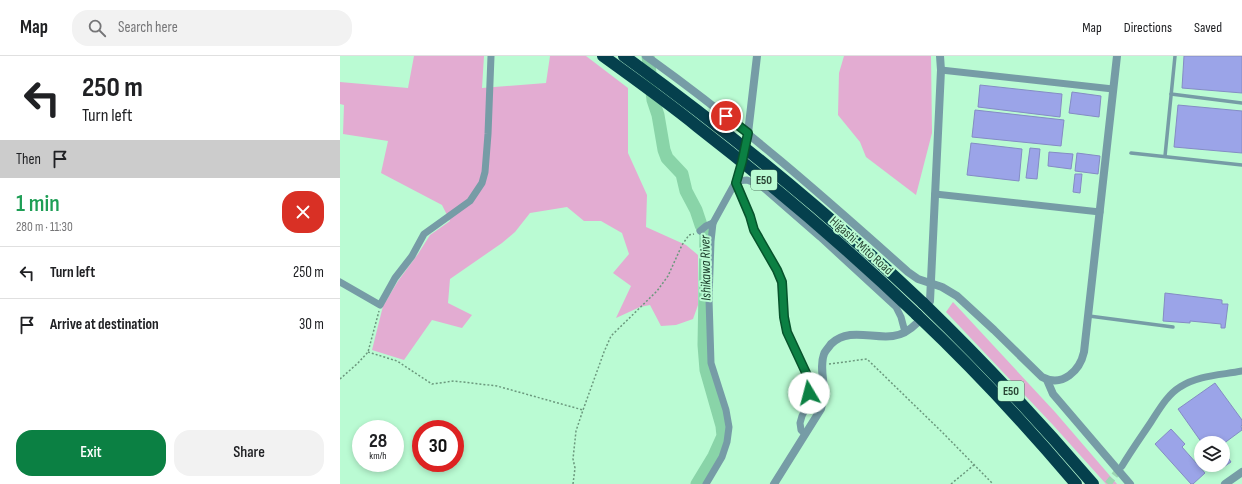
<!DOCTYPE html>
<html lang="en">
<head>
<meta charset="utf-8">
<style>
  body { margin:0; font-family:"Sofia Sans Condensed",sans-serif; background:#f2f2f2; color:#202124; height:100vh; display:flex; flex-direction:column; font-size:15px; white-space:nowrap }
  * { box-sizing:border-box; margin:0 }
  p { font-size:13px; color:#757577 }
  .icon { flex:none; width:22px; height:22px; fill:none; stroke:currentColor; stroke-width:2; stroke-linecap:round; stroke-linejoin:round }
  .map { position:relative; flex:1; overflow:hidden }
  .drawer { display:flex; flex-direction:column; background:#fff; width:340px }
  .drawer>* { flex:none }
  .top-card { background:#fff; color:#202124; overflow:hidden }
  .tools { position:absolute; left:854px; top:380px; display:grid; gap:8px }
  .tools a { display:grid; place-items:center; width:36px; height:36px; border-radius:50%; background:#fff; box-shadow:0 2px 6px #0003; font-size:20px }
  .speed { position:absolute; left:12px; top:364px; display:flex; gap:8px; font-size:20px; font-weight:700; text-align:center }
  .speed>* { display:grid; place-content:center; width:52px; height:52px; border-radius:50%; background:#fff; box-shadow:0 2px 6px #0003; line-height:1 }
  .speed small { font-size:10px; font-weight:400 }
  .speed .limit { border:6px solid #d22; background:#fff; color:#111 }
  .pin { position:absolute; display:grid; place-items:center; width:34px; height:34px; color:#fff; margin:-17px; border:2px solid #fff; border-radius:50%; box-shadow:0 1px 4px #0007 }
  .me { position:absolute; width:44px; margin:-22px; rotate:352deg; stroke-linejoin:round; filter:drop-shadow(0 0 3px #0008) }
  .turn { display:flex; align-items:center; gap:14px; height:84px; padding:0 16px; font-size:18px }
  .turn .icon { width:52px; height:52px; stroke-width:2.5 }
  .turn b { display:block; font-size:28px; line-height:34px }
  .then { display:flex; align-items:center; height:38px; padding:0 16px; background:#0003; gap:8px; font-size:15px }
  .round { display:grid; place-items:center; flex:none; width:42px; height:42px; border-radius:16px; background:#f2f2f2 }
  .summary { display:flex; align-items:center; justify-content:space-between; height:68px; padding:0 16px }
  h1 { font-size:24px; font-weight:600; line-height:30px; color:#1e9e55 }
  .action { display:flex; gap:8px; margin-top:auto; padding:8px 16px }
  .action a { flex:1; height:46px; border-radius:16px; background:#0b8043; color:#fff; font-size:16px; font-weight:600; line-height:46px; text-align:center }
  .action a+a { background:#f2f2f2; color:#202124 }
  ul { padding:0; list-style:none }
  li { display:flex; align-items:center; gap:12px; height:52px; padding:0 16px; border-top:1px solid #e0e0e0 }
  li div { flex:1 }
  li b { display:block; font-size:15px }
  li em { font-style:normal }
  header { display:flex; align-items:center; gap:24px; box-sizing:border-box; height:56px; padding:0 20px; background:#fff; border-bottom:1px solid #e0e0e0 }
  header strong { font-size:19px }
  nav { display:flex; gap:22px; margin-inline-start:auto; font-size:14px }
  .search { width:280px; height:36px; background:#f2f2f2; display:flex; align-items:center; gap:10px; box-sizing:border-box; padding:0 14px; border-radius:16px; color:#757577; font-size:15px }
  main { display:flex; flex:1; min-height:0 }
  .map>svg:first-child { display:block }
</style>
</head>
<body>
<header>
<strong>Map</strong>
<div class="search"><svg class="icon" aria-label="search" viewBox="0 0 24 24"><circle cx="10" cy="10" r="6"/><path d="M15 15l6 6"/></svg>Search here</div>
<nav><a>Map</a><a>Directions</a><a>Saved</a></nav>
</header>
<main>
<section class="drawer">
<div class="top-card">
<div class="turn"><svg class="icon" aria-label="left" viewBox="0 0 24 24"><path d="M17 20v-9H6M10 6l-5 5 5 5"/></svg><div><b>250 m</b>Turn left</div></div>
<div class="then">Then<svg class="icon" aria-label="arrive" viewBox="0 0 24 24"><path d="M6 21V4h12l-3 4 3 4H6"/></svg></div>
</div>
<div class="summary"><div><h1>1 min</h1><p>280 m · 11:30</p></div><a class="round" style="background:#d93025;color:#fff"><svg class="icon" aria-label="close" viewBox="0 0 24 24"><path d="M6 6l12 12M18 6L6 18"/></svg></a></div>
<ul>
<li><svg class="icon" aria-label="left" viewBox="0 0 24 24"><path d="M17 20v-9H6M10 6l-5 5 5 5"/></svg><div><b>Turn left</b></div><em>250 m</em></li>
<li><svg class="icon" aria-label="arrive" viewBox="0 0 24 24"><path d="M6 21V4h12l-3 4 3 4H6"/></svg><div><b>Arrive at destination</b></div><em>30 m</em></li>
</ul>
<div class="action"><a>Exit</a><a>Share</a></div>
</section>
<div class="map">
<svg width="902" height="428" viewBox="0 0 902 428">
  <rect width="100%" height="100%" fill="#bafbd3"/>
  <!-- green -->
  <g fill="#e3acd2">
    <polygon points="74,0 144,0 142,32 206,27 210,0 246,0 288,32 288,97 307,139 306,171 346,189 358,199 358,249 353,263 336,269 321,270 310,249 300,251 276,262 291,230 273,217 289,198 282,177 261,165 244,165 227,151 190,157 175,176 162,187 110,223 108,247 132,259 122,272 92,264 64,304 32,294 43,250 58,225 78,198 90,179 110,165 102,149 41,117 48,85 3,78 4,49 0,48 0,26 68,32"/>
    <polygon points="504,0 591,0 592,77 576,139 526,101 520,86 498,59 499,17"/>
    <polygon points="613,246 715,356 777,428 766,428 713,369 606,256"/>
  </g>
  <g fill="none" stroke-linecap="round" stroke-linejoin="round">
    <!-- river -->
    <polyline stroke="#89d4a8" stroke-width="13" points="308,0 313,44 318,59 324,94 327,102 342,118 346,135 356,154 361,169 366,177 364,289 366,314 382,370 383,380 374,400 357,428"/>
  </g>
  <!-- building -->
  <g fill="#9ba4e8" stroke="#848cc4">
    <polygon points="844,0 902,0 902,37 842,32"/>
    <polygon points="640,29 722,38 720,61 638,51"/>
    <polygon points="732,36 761,40 759,61 729,57"/>
    <polygon points="838,49 902,55 902,97 834,91"/>
    <polygon points="635,54 724,64 721,90 632,81"/>
    <polygon points="631,87 682,93 679,125 627,119"/>
    <polygon points="690,92 700,93 697,123 686,122"/>
    <polygon points="709,96 733,98 731,113 708,110"/>
    <polygon points="737,97 760,100 758,118 735,115"/>
    <polygon points="735,118 742,118 740,137 733,136"/>
    <polygon points="825,237 882,244 882,248 888,248 885,272 881,272 881,268 850,265 850,267 823,265"/>
    <polygon points="875,327 902,364 902,369 901,370 902,374 883,388 879,384 874,387 862,387 838,353"/>
    <polygon points="831,373 845,388 842,391 865,417 853,428 851,428 815,388"/>
    <polygon points="883,394 891,406 879,414 875,409 883,409"/>
  </g>
  <g fill="none" stroke-linecap="round" stroke-linejoin="round">
    <!-- minor-tunnel -->
    <polyline stroke="#9dd6b3" stroke-width="7" stroke-dasharray="7 3.5" stroke-linecap="butt" points="768,428 781,411"/>
    <!-- path -->
    <g stroke="#6b987d" stroke-width="1.5" stroke-dasharray="2 2" stroke-linecap="butt">
      <polyline points="28,296 57,305 92,328 114,325 157,330 243,354"/>
      <polyline points="489,308 527,303 603,377 653,428"/>
      <polyline points="0,323 18,307 28,296 39,255"/>
      <polyline points="233,428 235,412 233,403 236,375 243,354 264,296 271,280 317,235 328,220 342,189 349,179 354,178"/>
      <polyline points="611,428 634,409"/>
    </g>
    <!-- service -->
    <g stroke="#769ca6" stroke-width="3.5">
      <polyline points="831,38 902,47"/>
      <polyline points="791,97 902,109"/>
      <polyline points="825,100 835,0"/>
      <polyline points="749,260 833,271"/>
    </g>
    <!-- minor -->
    <g stroke="#769ca6" stroke-width="7">
      <polyline points="601,14 773,33"/>
      <polyline points="396,125 407,124 420,129 480,181 556,251 561,261 565,276"/>
      <polyline points="395,127 410,160 414,174 437,213 442,227 444,261 447,276 467,319 469,346 462,360 460,367 461,374 465,378"/>
      <polyline points="595,138 760,156"/>
      <polyline points="360,175 366,170 373,167"/>
      <polyline points="0,226 40,249 55,222 72,200 84,178 130,145 142,127 145,116 148,78 151,0"/>
      <path d="M782,410C791,395 801,381 811,366C819,354 827,339 840,331C858,319 882,319 902,315"/>
      <polyline points="366,428 382,401 387,386 389,371 386,354 371,307 369,243 371,185 373,167 395,127 402,106 408,77"/>
    </g>
    <!-- tertiary -->
    <g stroke="#769ca6" stroke-width="8">
      <path d="M306,0C399,66 484,141 568,216L578,223L602,231L617,240L654,274L702,321C723,332 740,314 744,296L777,0"/>
      <polyline points="408,77 417,0"/>
      <polyline points="590,245 601,14 600,0"/>
      <polyline points="707,324 713,338 790,428"/>
      <path d="M434,428L481,353C483,346 484,340 484,332C483,321 480,309 484,298C485,295 489,291 491,288C509,271 532,283 553,280C562,279 571,273 577,267"/>
      <polyline points="885,428 902,416"/>
    </g>
    <!-- motorway -->
    <g stroke="#05404d" stroke-width="12">
      <path d="M583,247C643,305 699,365 753,428"/>
      <path d="M577,259C633,312 686,369 736,428"/>
    </g>
    <!-- motorway-bridge -->
    <g stroke="#05404d" stroke-width="12">
      <path d="M263,0C295,23 327,46 358,71C434,130 507,192 577,259"/>
      <path d="M284,0C389,76 489,158 583,247"/>
    </g>
  </g>
  <g fill="none" stroke-linecap="round" stroke-linejoin="round">
    <!-- route casing -->
    <g stroke="#07532c" stroke-width="10">
      <polyline id="route" points="386,60 408,77 402,106 396,127 410,160 414,174 437,214 442,226 444,261 447,276 467,319 469,337"/>
    </g>
    <!-- route -->
    <use href="#route" stroke="#0b8043" stroke-width="7"/>
  </g>
  <g text-anchor="middle" stroke-width="4" stroke-linejoin="round" paint-order="stroke">
    <!-- shield labels -->
    <g fill="#bafbd3" stroke="#547b64" stroke-width="1">
      <rect x="411" y="114" width="26" height="20" rx="3"/>
      <rect x="658" y="325" width="26" height="20" rx="3"/>
    </g>
    <g font-size="12" font-weight="bold" fill="#294434">
      <text x="424" y="128">E50</text>
      <text x="671" y="339">E50</text>
    </g>
    <!-- street labels -->
    <g font-size="13" fill="#294434" stroke="#bafbd3">
      <text transform="translate(522 189) rotate(42)" y="5">Higashi-Mito Road</text>
    </g>
    <!-- water labels -->
    <g font-size="14" font-style="italic" fill="#183927" stroke="#bafbd3">
      <text transform="translate(365 212) rotate(-91)" y="5">Ishikawa River</text>
    </g>
  </g>
</svg>
<div class="tools">
<a><svg class="icon" aria-label="layers" viewBox="0 0 24 24"><path d="M12 4l9 5-9 5-9-5zM3 14l9 5 9-5"/></svg></a>
</div>
<div class="speed"><div>28<small>km/h</small></div><div class="limit">30</div></div>
<div class="pin" style="left:386px;top:60px;background:#d93025"><svg class="icon" aria-label="arrive" viewBox="0 0 24 24"><path d="M6 21V4h12l-3 4 3 4H6"/></svg></div>
<svg class="me" style="left:469px;top:337px" viewBox="-20 -20 40 40"><circle r="19" fill="#fff"/><path d="M0-13L10 11 0 6-10 11z" fill="#0b8043"/></svg>
</div>
</main>
</body>
</html>
